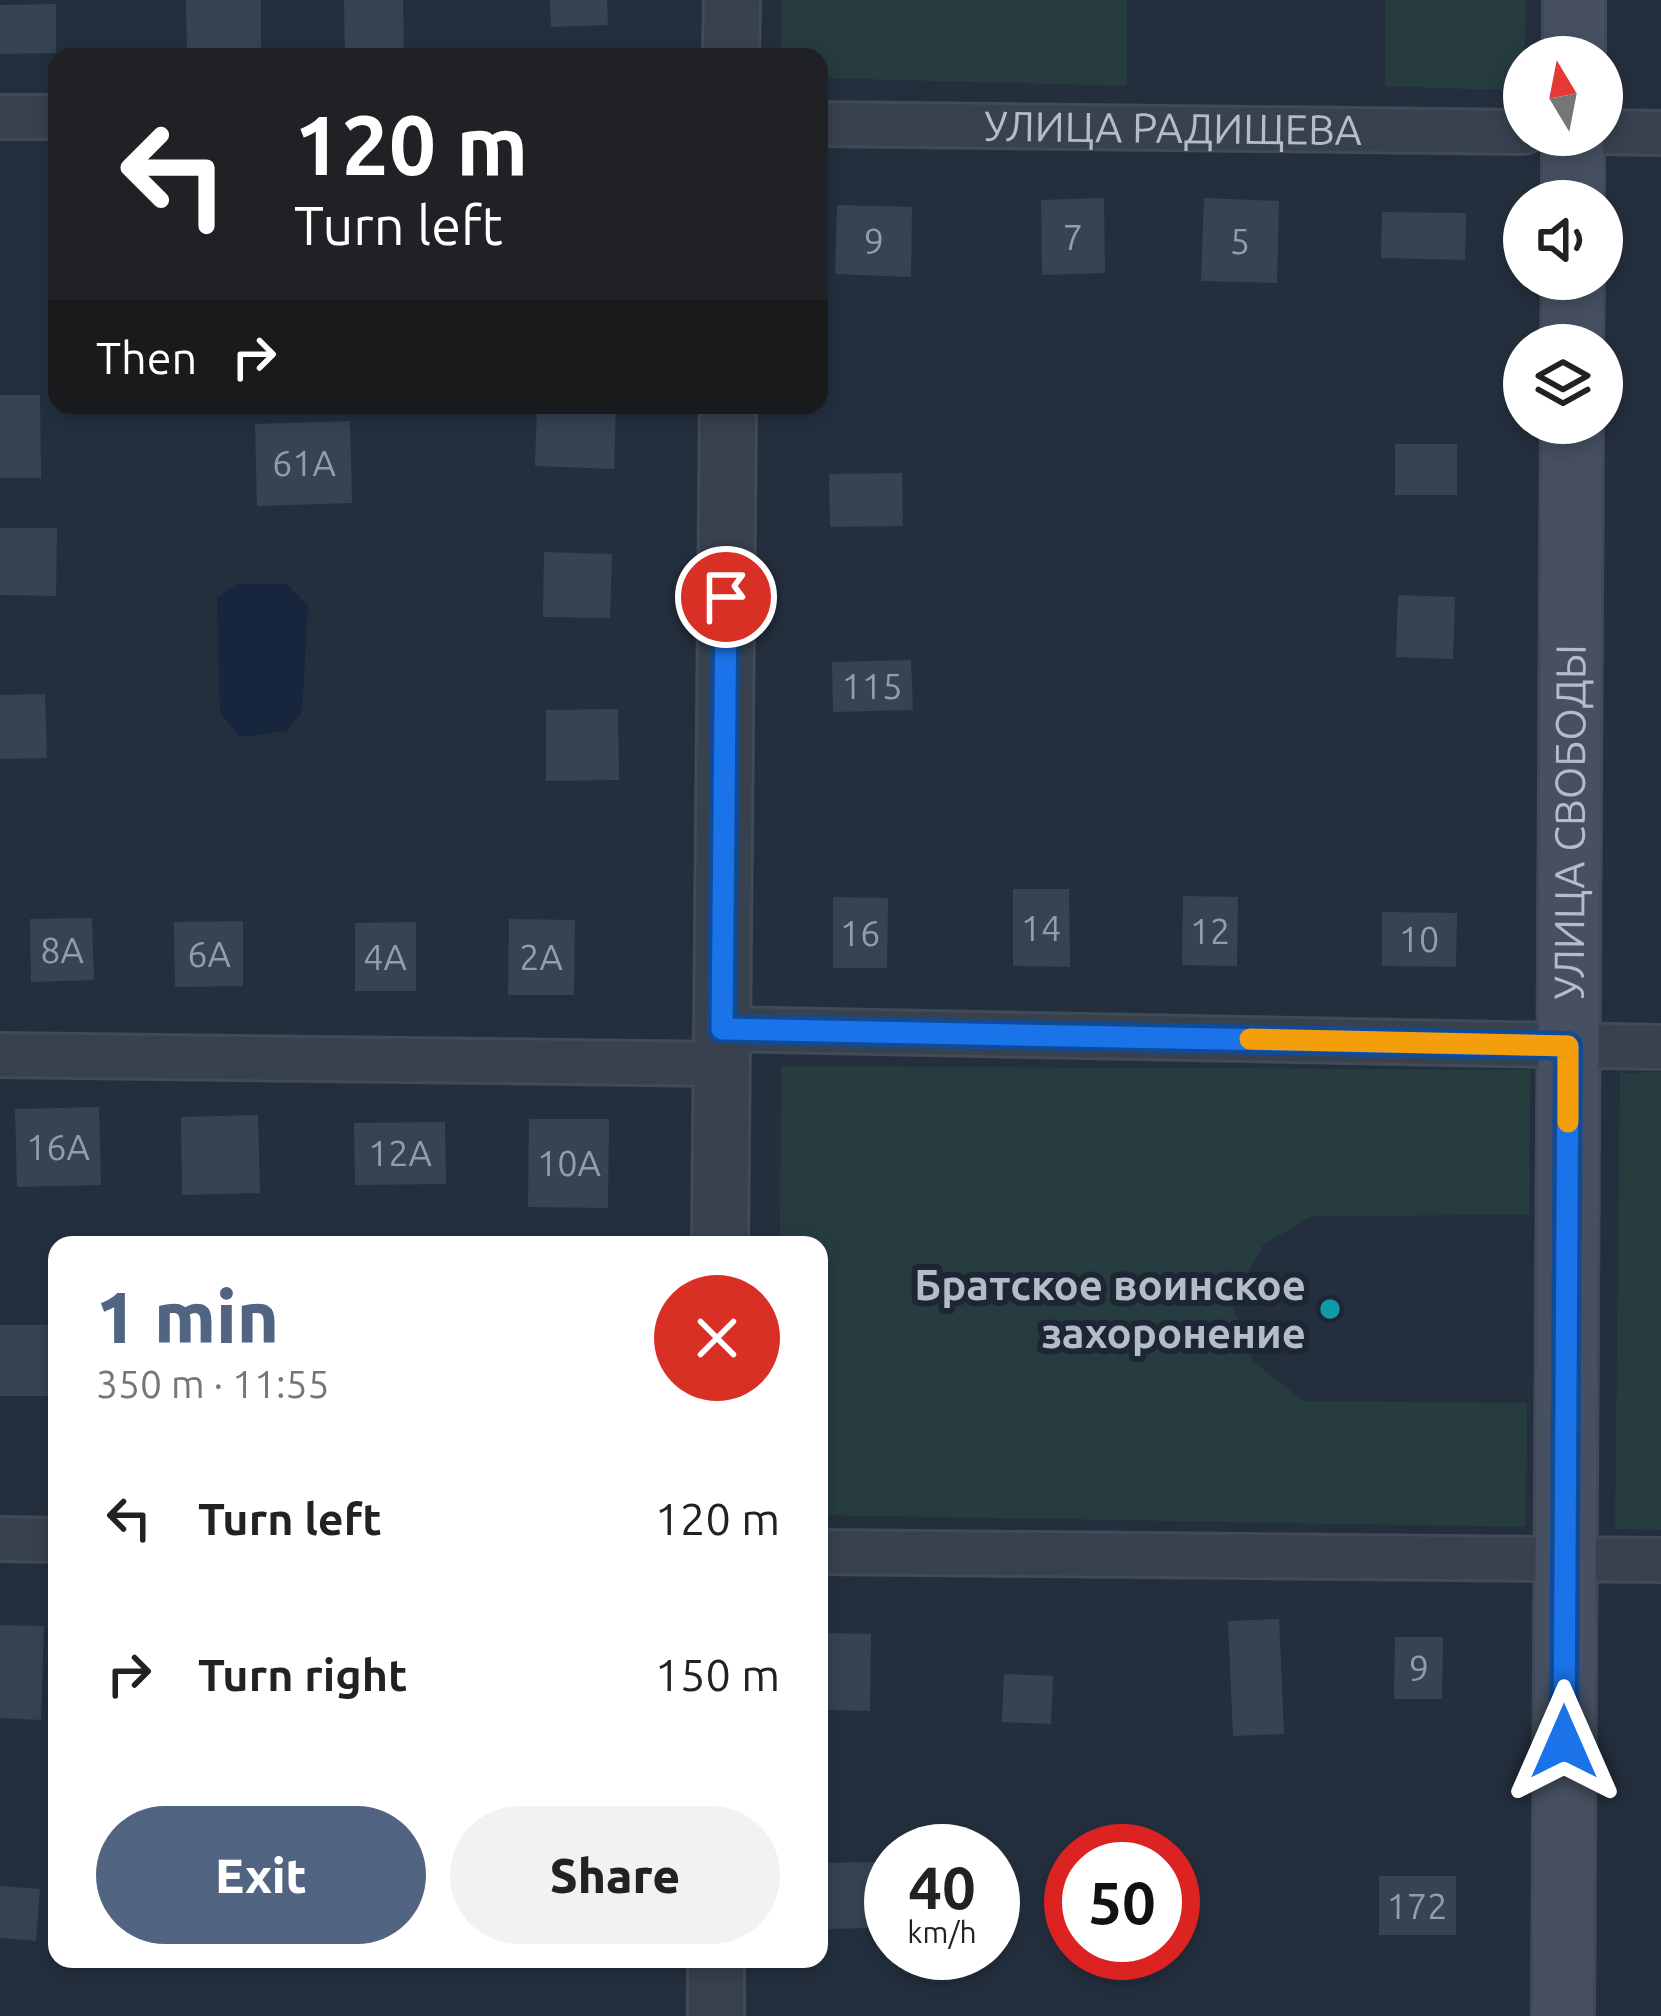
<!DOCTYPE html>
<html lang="en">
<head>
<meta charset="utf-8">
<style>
  body { margin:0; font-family:Ubuntu,sans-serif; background:#f2f2f2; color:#222; height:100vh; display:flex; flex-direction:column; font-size:45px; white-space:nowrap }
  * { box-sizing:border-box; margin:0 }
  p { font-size:39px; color:#767676 }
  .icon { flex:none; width:66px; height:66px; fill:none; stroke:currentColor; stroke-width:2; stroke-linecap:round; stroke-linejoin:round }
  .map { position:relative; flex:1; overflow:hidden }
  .side { position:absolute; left:48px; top:1236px; width:780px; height:732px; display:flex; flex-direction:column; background:#fff; border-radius:24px; box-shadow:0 6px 18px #0003 }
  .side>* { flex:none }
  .banner { position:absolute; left:48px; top:48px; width:780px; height:366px; border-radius:24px; box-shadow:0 6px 18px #0003; background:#202124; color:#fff; overflow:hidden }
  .needle { width:78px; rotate:350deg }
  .tools { position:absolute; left:1503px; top:36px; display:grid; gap:24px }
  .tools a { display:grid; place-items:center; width:120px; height:120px; border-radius:50%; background:#fff; box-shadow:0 6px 18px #0003; font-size:60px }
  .speed { position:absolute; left:864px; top:1824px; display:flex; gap:24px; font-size:60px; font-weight:700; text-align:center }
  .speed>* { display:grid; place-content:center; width:156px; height:156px; border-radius:50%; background:#fff; box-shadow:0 6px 18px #0003; line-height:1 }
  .speed small { font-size:30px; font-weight:400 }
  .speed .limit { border:18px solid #d22; background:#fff; color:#111 }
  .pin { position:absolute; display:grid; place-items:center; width:102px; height:102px; color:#fff; margin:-51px; border:6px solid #fff; border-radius:50%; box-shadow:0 3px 12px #0007 }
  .me { position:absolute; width:132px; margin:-66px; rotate:0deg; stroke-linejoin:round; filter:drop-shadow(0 0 9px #0008) }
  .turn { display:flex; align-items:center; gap:42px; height:252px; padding:0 48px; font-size:54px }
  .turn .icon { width:156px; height:156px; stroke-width:2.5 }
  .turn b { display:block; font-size:84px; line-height:102px }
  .then { display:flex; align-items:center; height:114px; padding:0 48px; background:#0003; gap:24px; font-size:45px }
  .round { display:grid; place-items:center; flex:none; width:126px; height:126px; border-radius:63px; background:#f2f2f2 }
  .summary { display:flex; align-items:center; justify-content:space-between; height:204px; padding:0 48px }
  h1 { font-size:72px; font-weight:800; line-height:90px; color:#516482 }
  .button { display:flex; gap:24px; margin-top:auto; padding:24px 48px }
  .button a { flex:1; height:138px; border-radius:72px; background:#516482; color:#fff; font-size:48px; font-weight:800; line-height:138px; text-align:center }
  .button a+a { background:#f2f2f2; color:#222 }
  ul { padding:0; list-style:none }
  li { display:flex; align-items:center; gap:36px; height:156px; padding:0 48px }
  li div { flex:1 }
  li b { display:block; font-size:45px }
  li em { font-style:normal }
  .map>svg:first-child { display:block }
</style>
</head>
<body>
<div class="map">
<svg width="1661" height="2016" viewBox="0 0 1661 2016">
  <rect width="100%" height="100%" fill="#242f3e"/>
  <!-- green -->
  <g fill="#263c3f">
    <polygon points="782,0 1127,0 1127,86 819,78 819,57 781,57"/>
    <polygon points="1385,0 1526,0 1524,91 1385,86"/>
    <polygon points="781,1066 1531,1070 1529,1215 1312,1216 1264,1244 1231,1301 1253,1361 1303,1401 1527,1403 1526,1527 819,1515 819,1245 780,1245"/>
    <polygon points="1661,1072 1661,1530 1615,1529 1620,1073"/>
  </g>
  <!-- water -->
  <polygon fill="#17263c" points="237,584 287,584 308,605 302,712 287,731 239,737 220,712 217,597"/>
  <!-- building -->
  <g fill="#364354">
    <polygon points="186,0 261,0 261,54 187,54"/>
    <polygon points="344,0 403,0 404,57 345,57"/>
    <polygon points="550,0 607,0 608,25 551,27"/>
    <polygon points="56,4 56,53 0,54 0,5"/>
    <polygon points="51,183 57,183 57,265 52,265"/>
    <polygon points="1104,198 1105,273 1042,275 1041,200"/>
    <polygon points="1204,198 1279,201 1277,283 1201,281"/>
    <polygon points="837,205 912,207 911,277 835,274"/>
    <polygon points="1382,212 1466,213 1465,260 1381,258"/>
    <polygon points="0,395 40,395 41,478 0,478"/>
    <polygon points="537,405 616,405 614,469 535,466"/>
    <polygon points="350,421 352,503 257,506 255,424"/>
    <rect x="1395" y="444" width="62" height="51"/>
    <polygon points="902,473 903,526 830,527 829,474"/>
    <polygon points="0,528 57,528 56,596 0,595"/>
    <polygon points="544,552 612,554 610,618 543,617"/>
    <polygon points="1398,595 1455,597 1453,659 1396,657"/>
    <polygon points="911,660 913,710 833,712 832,662"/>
    <polygon points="45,694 47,758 0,759 0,695"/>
    <polygon points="618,709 619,780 546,781 546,710"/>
    <polygon points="1013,889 1069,889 1070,967 1013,966"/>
    <polygon points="1183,896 1238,897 1237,966 1182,965"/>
    <polygon points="833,897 888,898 887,968 833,968"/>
    <polygon points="1382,912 1457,913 1456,967 1382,966"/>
    <polygon points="92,918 94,980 31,982 30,919"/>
    <polygon points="509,919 575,920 574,995 508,995"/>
    <polygon points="243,921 243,986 175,987 174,922"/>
    <polygon points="416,922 416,991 355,991 355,923"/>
    <polygon points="99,1107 101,1185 17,1187 15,1109"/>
    <polygon points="258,1115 260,1193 182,1195 181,1117"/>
    <polygon points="529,1119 609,1119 608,1208 528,1207"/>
    <polygon points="445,1122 446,1184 355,1185 354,1123"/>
    <rect x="0" y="1325" width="57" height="71"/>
    <polygon points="1279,1619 1284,1734 1233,1736 1228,1621"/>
    <polygon points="0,1625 44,1626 41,1720 0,1718"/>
    <polygon points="828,1633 871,1634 870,1711 826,1710"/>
    <polygon points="1395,1637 1443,1637 1442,1699 1394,1699"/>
    <polygon points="1004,1674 1053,1676 1051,1724 1002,1722"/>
    <polygon points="881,1862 882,1928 819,1929 819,1863"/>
    <rect x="1379" y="1876" width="77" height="59"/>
    <polygon points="0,1886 40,1889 36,1941 0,1938"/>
  </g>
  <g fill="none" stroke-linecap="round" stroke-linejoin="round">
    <!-- minor casing -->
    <g stroke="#414a57" stroke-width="48">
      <g id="minor">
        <polyline points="0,117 57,117"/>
        <path id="s1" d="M819,124L1524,132"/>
        <polyline points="1602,132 1661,133"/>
        <polyline points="722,1029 1661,1047"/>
        <polyline points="0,1055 722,1064"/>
        <polyline points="0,1539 57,1540"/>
        <polyline points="819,1552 1661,1560"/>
      </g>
    </g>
    <!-- tertiary casing -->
    <g stroke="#414a57" stroke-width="60">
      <g id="tertiary">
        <polyline points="731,57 732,0"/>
        <polyline points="720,1245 728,405"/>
        <polyline points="716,2016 716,1959"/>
      </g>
    </g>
    <!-- secondary casing -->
    <g stroke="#414a57" stroke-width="66">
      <g id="secondary">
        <polyline points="1574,57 1574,0"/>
        <polyline points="1573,201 1573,135"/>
        <polyline points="1572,345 1573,279"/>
        <path id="s2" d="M1563,2016L1572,423"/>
      </g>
    </g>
    <!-- minor -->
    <use href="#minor" stroke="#38414e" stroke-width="42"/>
    <!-- tertiary -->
    <use href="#tertiary" stroke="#38414e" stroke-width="54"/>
    <!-- secondary -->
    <use href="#secondary" stroke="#465061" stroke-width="60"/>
  </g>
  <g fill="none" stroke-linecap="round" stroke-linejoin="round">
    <!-- route casing -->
    <g stroke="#114b97" stroke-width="30">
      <polyline id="route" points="726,597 722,1029 1568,1046 1564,1742"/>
    </g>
    <!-- route -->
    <use href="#route" stroke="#1a73e8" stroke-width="21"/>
    <!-- slow -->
    <polyline stroke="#f59e0b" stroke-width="21" points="1250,1039 1568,1046 1568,1122"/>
  </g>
  <!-- markers -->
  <circle fill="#0f9aa8" stroke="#1d2633" stroke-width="4.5" cx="1330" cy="1309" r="12"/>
  <g text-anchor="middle" stroke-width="12" stroke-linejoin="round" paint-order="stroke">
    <!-- number labels -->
    <g font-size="36" fill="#929caa">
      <text x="1073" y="250">7</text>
      <text x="874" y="254">9</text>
      <text x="1240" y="254">5</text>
      <text x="304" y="476">61А</text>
      <text x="872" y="699">115</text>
      <text x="1041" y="941">14</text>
      <text x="1210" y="944">12</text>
      <text x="860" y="946">16</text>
      <text x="1419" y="952">10</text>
      <text x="62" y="963">8А</text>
      <text x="209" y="967">6А</text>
      <text x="385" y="970">4А</text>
      <text x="541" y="970">2А</text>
      <text x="58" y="1160">16А</text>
      <text x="400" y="1166">12А</text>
      <text x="569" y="1176">10А</text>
      <text x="1419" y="1681">9</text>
      <text x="1417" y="1919">172</text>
    </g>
    <!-- street labels -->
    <g font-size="42" fill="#b4bcc9" stroke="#1d2633">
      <text dy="15" stroke="none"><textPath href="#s1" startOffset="354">УЛИЦА РАДИЩЕВА</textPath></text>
      <text dy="15" stroke="none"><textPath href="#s2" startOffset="1194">УЛИЦА СВОБОДЫ</textPath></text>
    </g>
    <!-- poi labels -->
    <g font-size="42" font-weight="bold" fill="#b4bcc9" stroke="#1d2633" text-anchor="end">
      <text x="1306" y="1300">Братское воинское<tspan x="1306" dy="48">захоронение</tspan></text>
    </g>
  </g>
</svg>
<div class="tools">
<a><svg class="needle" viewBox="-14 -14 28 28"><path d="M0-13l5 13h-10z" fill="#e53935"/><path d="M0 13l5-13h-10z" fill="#767676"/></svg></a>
<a><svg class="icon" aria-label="sound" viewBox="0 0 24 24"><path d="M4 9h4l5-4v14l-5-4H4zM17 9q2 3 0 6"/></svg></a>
<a><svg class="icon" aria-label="layers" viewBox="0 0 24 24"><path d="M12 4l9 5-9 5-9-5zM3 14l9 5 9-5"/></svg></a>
</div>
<div class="speed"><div>40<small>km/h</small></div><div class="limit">50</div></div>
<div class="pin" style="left:726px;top:597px;background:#d93025"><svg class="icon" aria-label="arrive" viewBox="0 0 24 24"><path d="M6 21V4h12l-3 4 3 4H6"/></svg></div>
<svg class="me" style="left:1564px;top:1742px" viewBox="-20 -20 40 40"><path d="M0-17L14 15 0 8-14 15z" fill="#1a73e8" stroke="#fff" stroke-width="4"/></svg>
<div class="banner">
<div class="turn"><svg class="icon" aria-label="left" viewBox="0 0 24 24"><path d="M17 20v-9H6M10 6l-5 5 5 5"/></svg><div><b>120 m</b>Turn left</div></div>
<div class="then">Then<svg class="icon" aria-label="right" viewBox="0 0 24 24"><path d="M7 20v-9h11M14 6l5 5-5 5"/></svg></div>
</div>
<section class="side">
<div class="summary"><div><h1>1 min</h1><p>350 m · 11:55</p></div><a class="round" style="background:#d93025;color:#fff"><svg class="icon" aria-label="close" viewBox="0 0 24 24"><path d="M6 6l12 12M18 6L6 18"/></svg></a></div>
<ul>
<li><svg class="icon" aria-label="left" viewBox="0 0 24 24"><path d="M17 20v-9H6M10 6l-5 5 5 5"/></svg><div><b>Turn left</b></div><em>120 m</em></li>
<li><svg class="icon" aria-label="right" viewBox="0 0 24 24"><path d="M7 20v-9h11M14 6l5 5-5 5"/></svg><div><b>Turn right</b></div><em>150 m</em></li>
</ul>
<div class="button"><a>Exit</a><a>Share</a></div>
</section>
</div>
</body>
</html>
